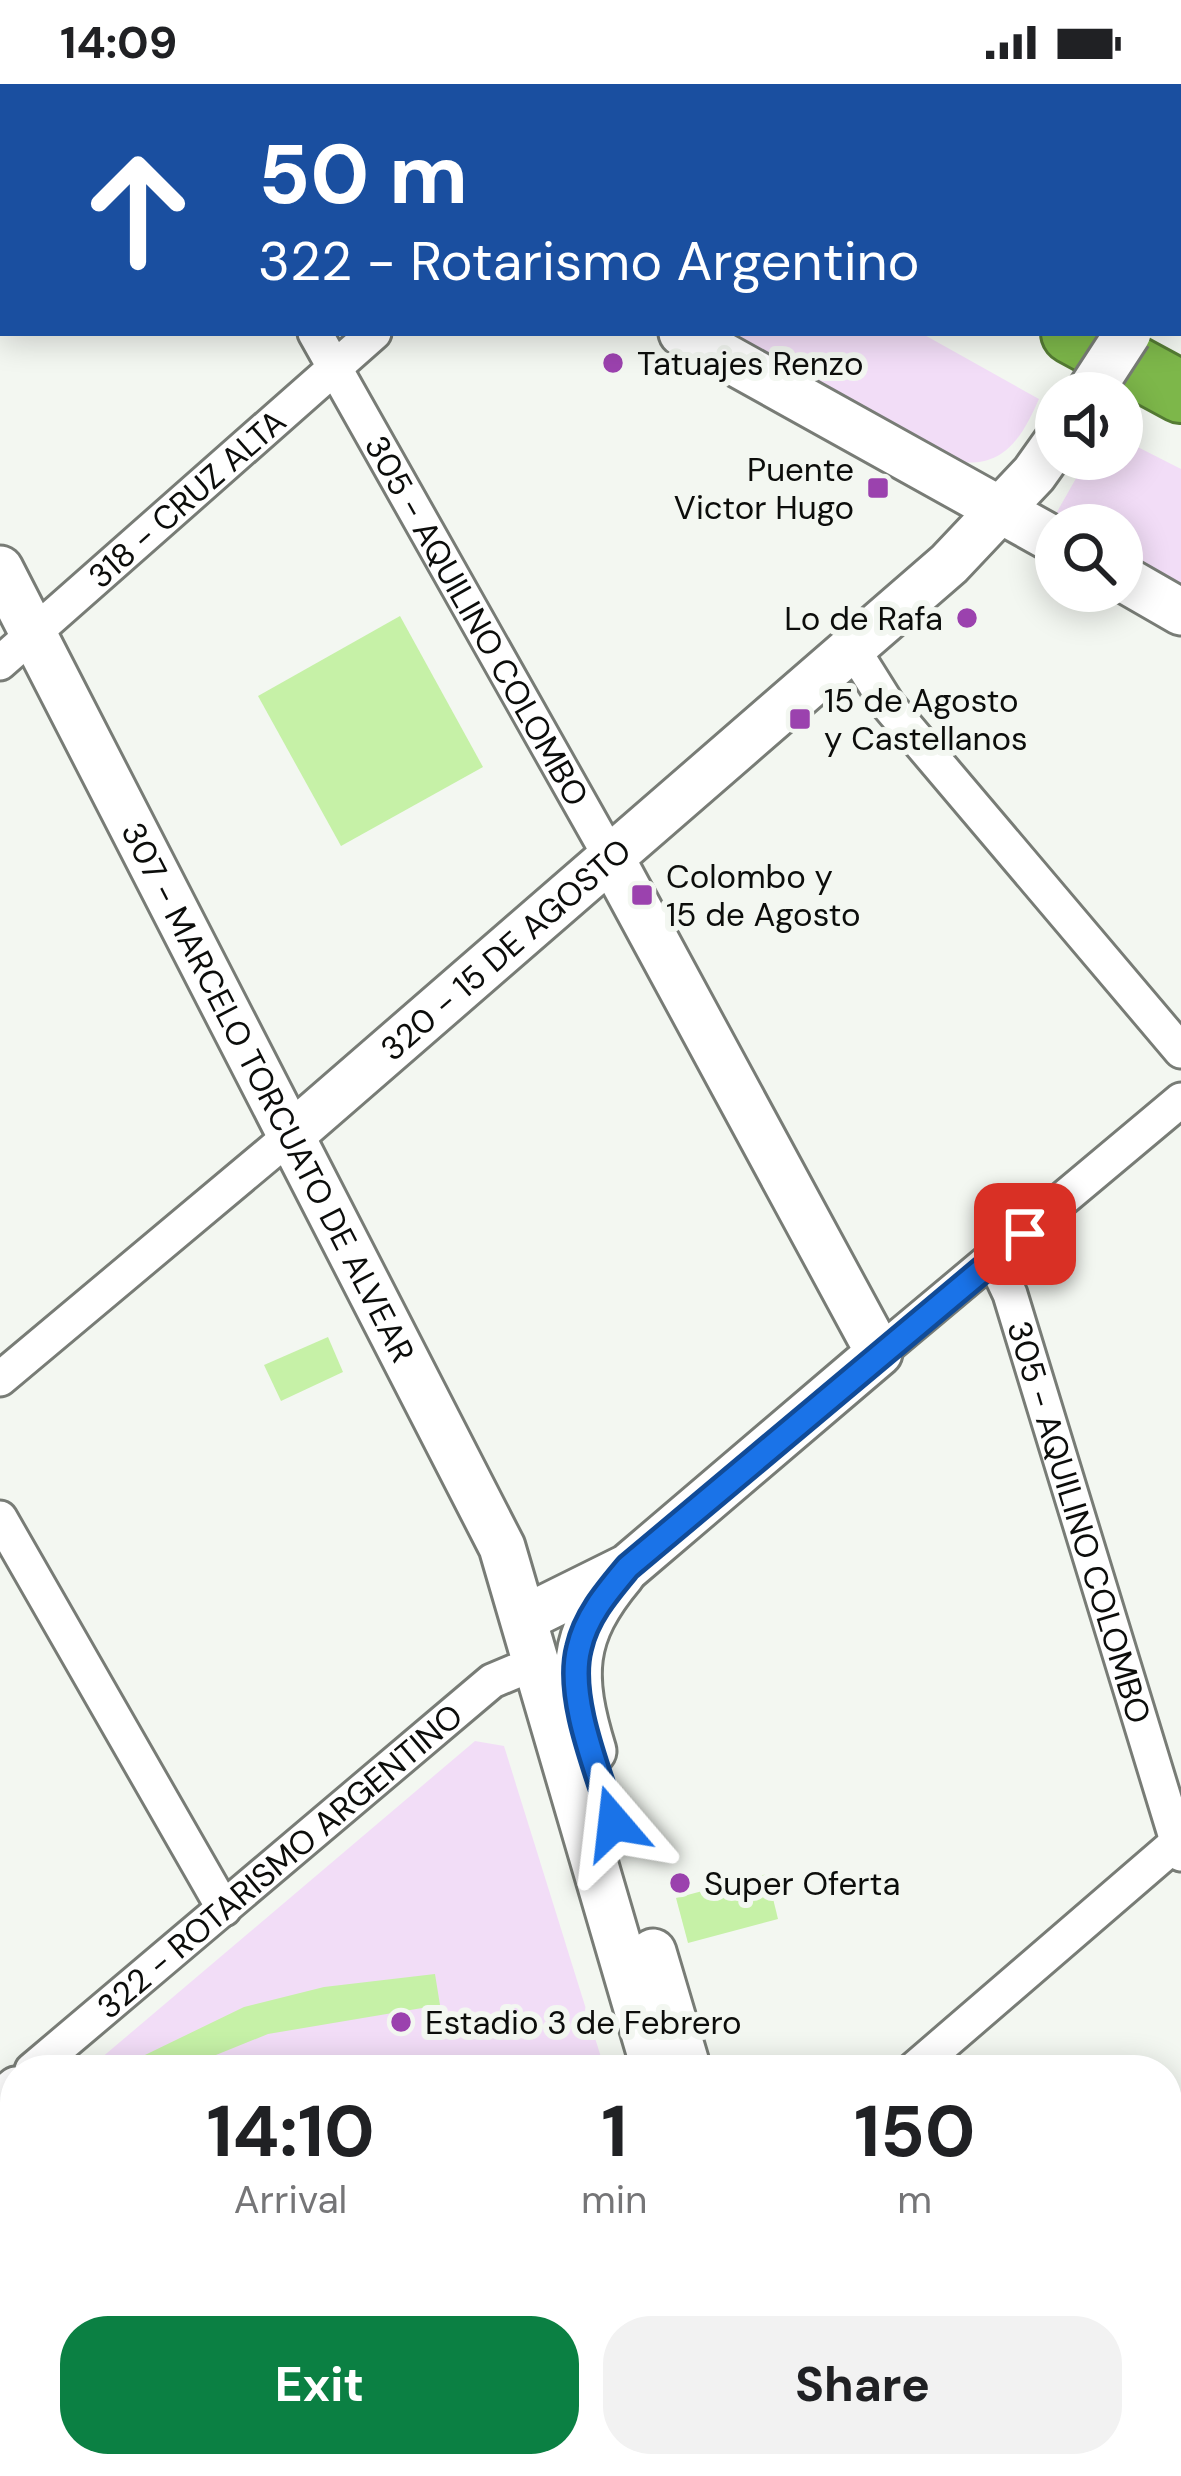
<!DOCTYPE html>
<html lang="en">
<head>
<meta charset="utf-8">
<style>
  body { margin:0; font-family:"DM Sans",sans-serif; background:#f2f2f2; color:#202124; height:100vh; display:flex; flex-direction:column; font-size:45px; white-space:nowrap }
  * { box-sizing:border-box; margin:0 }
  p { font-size:39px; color:#757577 }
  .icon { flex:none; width:66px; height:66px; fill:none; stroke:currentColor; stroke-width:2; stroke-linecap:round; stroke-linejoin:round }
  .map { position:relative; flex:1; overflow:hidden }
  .sheet { position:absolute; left:0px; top:1971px; width:1182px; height:423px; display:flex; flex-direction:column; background:#fff; border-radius:48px 48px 0 0; box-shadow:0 6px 30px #0003 }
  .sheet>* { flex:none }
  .banner { position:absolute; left:0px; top:0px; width:1182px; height:252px; box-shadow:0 6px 30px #0003; background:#1a4fa0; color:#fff; overflow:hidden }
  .buttons { position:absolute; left:1035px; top:288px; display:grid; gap:24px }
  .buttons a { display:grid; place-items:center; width:108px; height:108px; border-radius:50%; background:#fff; box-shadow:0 6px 30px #0003; font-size:60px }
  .pin { position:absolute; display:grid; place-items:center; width:102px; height:102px; color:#fff; margin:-51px; border-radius:24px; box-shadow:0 6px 18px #0006 }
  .me { position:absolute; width:132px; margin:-66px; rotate:343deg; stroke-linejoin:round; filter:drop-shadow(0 0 9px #0008) }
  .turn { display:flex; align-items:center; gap:42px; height:252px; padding:0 60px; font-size:54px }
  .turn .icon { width:156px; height:156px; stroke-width:2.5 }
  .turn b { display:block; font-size:84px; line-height:102px }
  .eta { display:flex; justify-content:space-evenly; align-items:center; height:204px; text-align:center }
  .eta b { font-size:72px; font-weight:700; line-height:84px }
  .primary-button { display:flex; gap:24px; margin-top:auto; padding:24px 60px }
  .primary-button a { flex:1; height:138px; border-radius:48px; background:#0b8043; color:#fff; font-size:48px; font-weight:700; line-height:138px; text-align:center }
  .primary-button a+a { background:#f2f2f2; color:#202124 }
  .status { display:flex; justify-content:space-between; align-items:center; height:84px; padding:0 60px; background:#fff; direction:ltr }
  .status svg { height:33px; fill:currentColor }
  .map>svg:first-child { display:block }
</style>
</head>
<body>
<div class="status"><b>14:09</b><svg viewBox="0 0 49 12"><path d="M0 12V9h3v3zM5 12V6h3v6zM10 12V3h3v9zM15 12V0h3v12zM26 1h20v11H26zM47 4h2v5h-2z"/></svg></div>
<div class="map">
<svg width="1181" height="2392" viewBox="0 0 1181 2392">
  <rect width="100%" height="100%" fill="#f3f7f1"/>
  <!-- green -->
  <g fill="#f2ddf7">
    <path d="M711,249H921L1039,315C1021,356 1002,386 952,377Z"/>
    <polygon points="1122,355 1181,385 1181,515 1122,482 1122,441 1049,442 1087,375 1122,375"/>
    <polygon points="475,1657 504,1662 605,1986 87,1986"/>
    <polygon points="15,2047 15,2379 723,2379 727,2392 0,2392 0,2060"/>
  </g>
  <!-- building -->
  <g fill="#c6f1a7">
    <polygon points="400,532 483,683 341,762 258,612"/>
    <polygon points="328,1253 343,1288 281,1317 264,1281"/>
    <polygon points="767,1790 778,1835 688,1859 676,1814"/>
    <polygon points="435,1890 440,1921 268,1950 179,1986 114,1986 244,1923 324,1903"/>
    <polygon points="144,2379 190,2379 194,2392 148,2392"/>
    <polygon points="639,2379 706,2379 706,2381 661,2392 643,2392"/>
  </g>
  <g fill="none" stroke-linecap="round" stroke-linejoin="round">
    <!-- street casing -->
    <g stroke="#787c76" stroke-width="39">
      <g id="street">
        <polyline points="175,0 176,3"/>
        <polyline points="0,139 3,137"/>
        <path id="s1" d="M315,249L611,774"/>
        <polyline points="851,562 888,621 1181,967"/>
        <path id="s2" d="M0,579L374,249"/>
        <path id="s3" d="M994,1176L1010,1210L1181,1770"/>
        <polyline points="879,1269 1181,1016"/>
        <polyline points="0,1295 290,1052"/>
        <polyline points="0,1434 224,1825"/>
        <path id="s4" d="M32,1986L492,1597L535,1579"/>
        <polyline points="913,1986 1181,1755"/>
        <polyline points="0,2012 15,2000"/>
      </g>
    </g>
    <!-- secondary casing -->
    <g stroke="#787c76" stroke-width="51">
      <g id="secondary">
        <polyline points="229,0 234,3"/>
        <polyline points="1179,168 1181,165"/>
        <polyline points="682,249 1056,457"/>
        <path id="s5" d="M0,485L502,1463L655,1986"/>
        <polyline points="1122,494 1181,528"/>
        <path id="s6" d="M290,1052L949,480L1034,390L1056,359"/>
        <polyline points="525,1534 628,1483 879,1269 611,774"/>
        <path d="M593,1667C570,1592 570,1552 622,1490"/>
        <polyline points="653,1868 688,1986"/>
        <polyline points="771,2379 774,2392"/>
        <polyline points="806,2379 810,2392"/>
      </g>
    </g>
    <!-- highway casing -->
    <g stroke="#557c34" stroke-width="66">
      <g id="highway">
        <polyline points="628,0 633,3"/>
        <polyline points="786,0 792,3"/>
        <polyline points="1179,215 1181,216"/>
        <polyline points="1072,249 1181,308"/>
      </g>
    </g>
    <!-- street -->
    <use href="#street" stroke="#fff" stroke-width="33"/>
    <!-- secondary -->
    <use href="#secondary" stroke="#fff" stroke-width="45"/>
    <!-- highway -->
    <use href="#highway" stroke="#7db74a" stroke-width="60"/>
    <!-- secondary-bridge casing -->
    <g stroke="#787c76" stroke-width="51" stroke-linecap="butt">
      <polyline id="secondary-bridge" points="1089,309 1128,249"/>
    </g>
    <!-- secondary-bridge -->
    <use href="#secondary-bridge" stroke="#fff" stroke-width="45"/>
  </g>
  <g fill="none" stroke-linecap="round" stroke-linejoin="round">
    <!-- route casing -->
    <g stroke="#114b97" stroke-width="30">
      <path id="route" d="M614,1739C599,1690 566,1614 579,1564C586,1532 608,1507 628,1483L1025,1150"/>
    </g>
    <!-- route -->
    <use href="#route" stroke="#1a73e8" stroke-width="21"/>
  </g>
  <!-- markers -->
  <g fill="#9b42ae" stroke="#f3f7f1" stroke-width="4.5">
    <circle cx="613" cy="279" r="12"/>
    <rect x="866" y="392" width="24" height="24" rx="6"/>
    <circle cx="967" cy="534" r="12"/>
    <rect x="788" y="623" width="24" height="24" rx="6"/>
    <rect x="630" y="799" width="24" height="24" rx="6"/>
    <circle cx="680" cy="1799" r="12"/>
    <circle cx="401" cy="1938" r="12"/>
  </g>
  <g text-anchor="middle" stroke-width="12" stroke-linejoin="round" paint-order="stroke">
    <!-- poi labels -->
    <g font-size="33" fill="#0c0d0b" stroke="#f3f7f1" text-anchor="start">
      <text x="637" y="291">Tatuajes Renzo</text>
      <text x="854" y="397" text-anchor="end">Puente<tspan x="854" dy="38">Victor Hugo</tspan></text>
      <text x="943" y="546" text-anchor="end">Lo de Rafa</text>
      <text x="824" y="628">15 de Agosto<tspan x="824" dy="38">y Castellanos</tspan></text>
      <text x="666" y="804">Colombo y<tspan x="666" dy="38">15 de Agosto</tspan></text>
      <text x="704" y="1811">Super Oferta</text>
      <text x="425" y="1950">Estadio 3 de Febrero</text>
    </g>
    <!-- street labels -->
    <g font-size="33" fill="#0c0d0b" stroke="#f3f7f1">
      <text dy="12" stroke="none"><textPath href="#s2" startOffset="249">318 - CRUZ ALTA</textPath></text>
      <text dy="12" stroke="none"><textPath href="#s1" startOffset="330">305 - AQUILINO COLOMBO</textPath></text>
      <text dy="12" stroke="none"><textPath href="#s6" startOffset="285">320 - 15 DE AGOSTO</textPath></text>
      <text dy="12" stroke="none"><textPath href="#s5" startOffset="588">307 - MARCELO TORCUATO DE ALVEAR</textPath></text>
      <text dy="12" stroke="none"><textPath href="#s3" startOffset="276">305 - AQUILINO COLOMBO</textPath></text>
      <text dy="12" stroke="none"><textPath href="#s4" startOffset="324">322 - ROTARISMO ARGENTINO</textPath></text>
    </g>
  </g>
</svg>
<div class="buttons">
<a><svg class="icon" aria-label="sound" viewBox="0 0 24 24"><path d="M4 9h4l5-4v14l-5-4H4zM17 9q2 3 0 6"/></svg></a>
<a><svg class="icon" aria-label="search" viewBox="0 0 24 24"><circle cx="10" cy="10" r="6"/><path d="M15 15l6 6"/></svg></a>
</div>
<div class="pin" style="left:1025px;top:1150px;background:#d93025"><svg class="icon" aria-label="arrive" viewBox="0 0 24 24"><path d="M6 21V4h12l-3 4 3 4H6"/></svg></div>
<svg class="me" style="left:614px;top:1739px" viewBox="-20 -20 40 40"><path d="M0-17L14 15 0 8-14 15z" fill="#1a73e8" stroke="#fff" stroke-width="4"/></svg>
<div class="banner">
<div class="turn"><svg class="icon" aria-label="ahead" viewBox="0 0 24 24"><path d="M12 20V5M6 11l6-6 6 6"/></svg><div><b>50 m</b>322 - Rotarismo Argentino</div></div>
</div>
<section class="sheet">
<div class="eta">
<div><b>14:10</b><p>Arrival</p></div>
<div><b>1</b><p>min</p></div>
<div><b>150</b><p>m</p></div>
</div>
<div class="primary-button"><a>Exit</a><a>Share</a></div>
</section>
</div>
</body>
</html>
